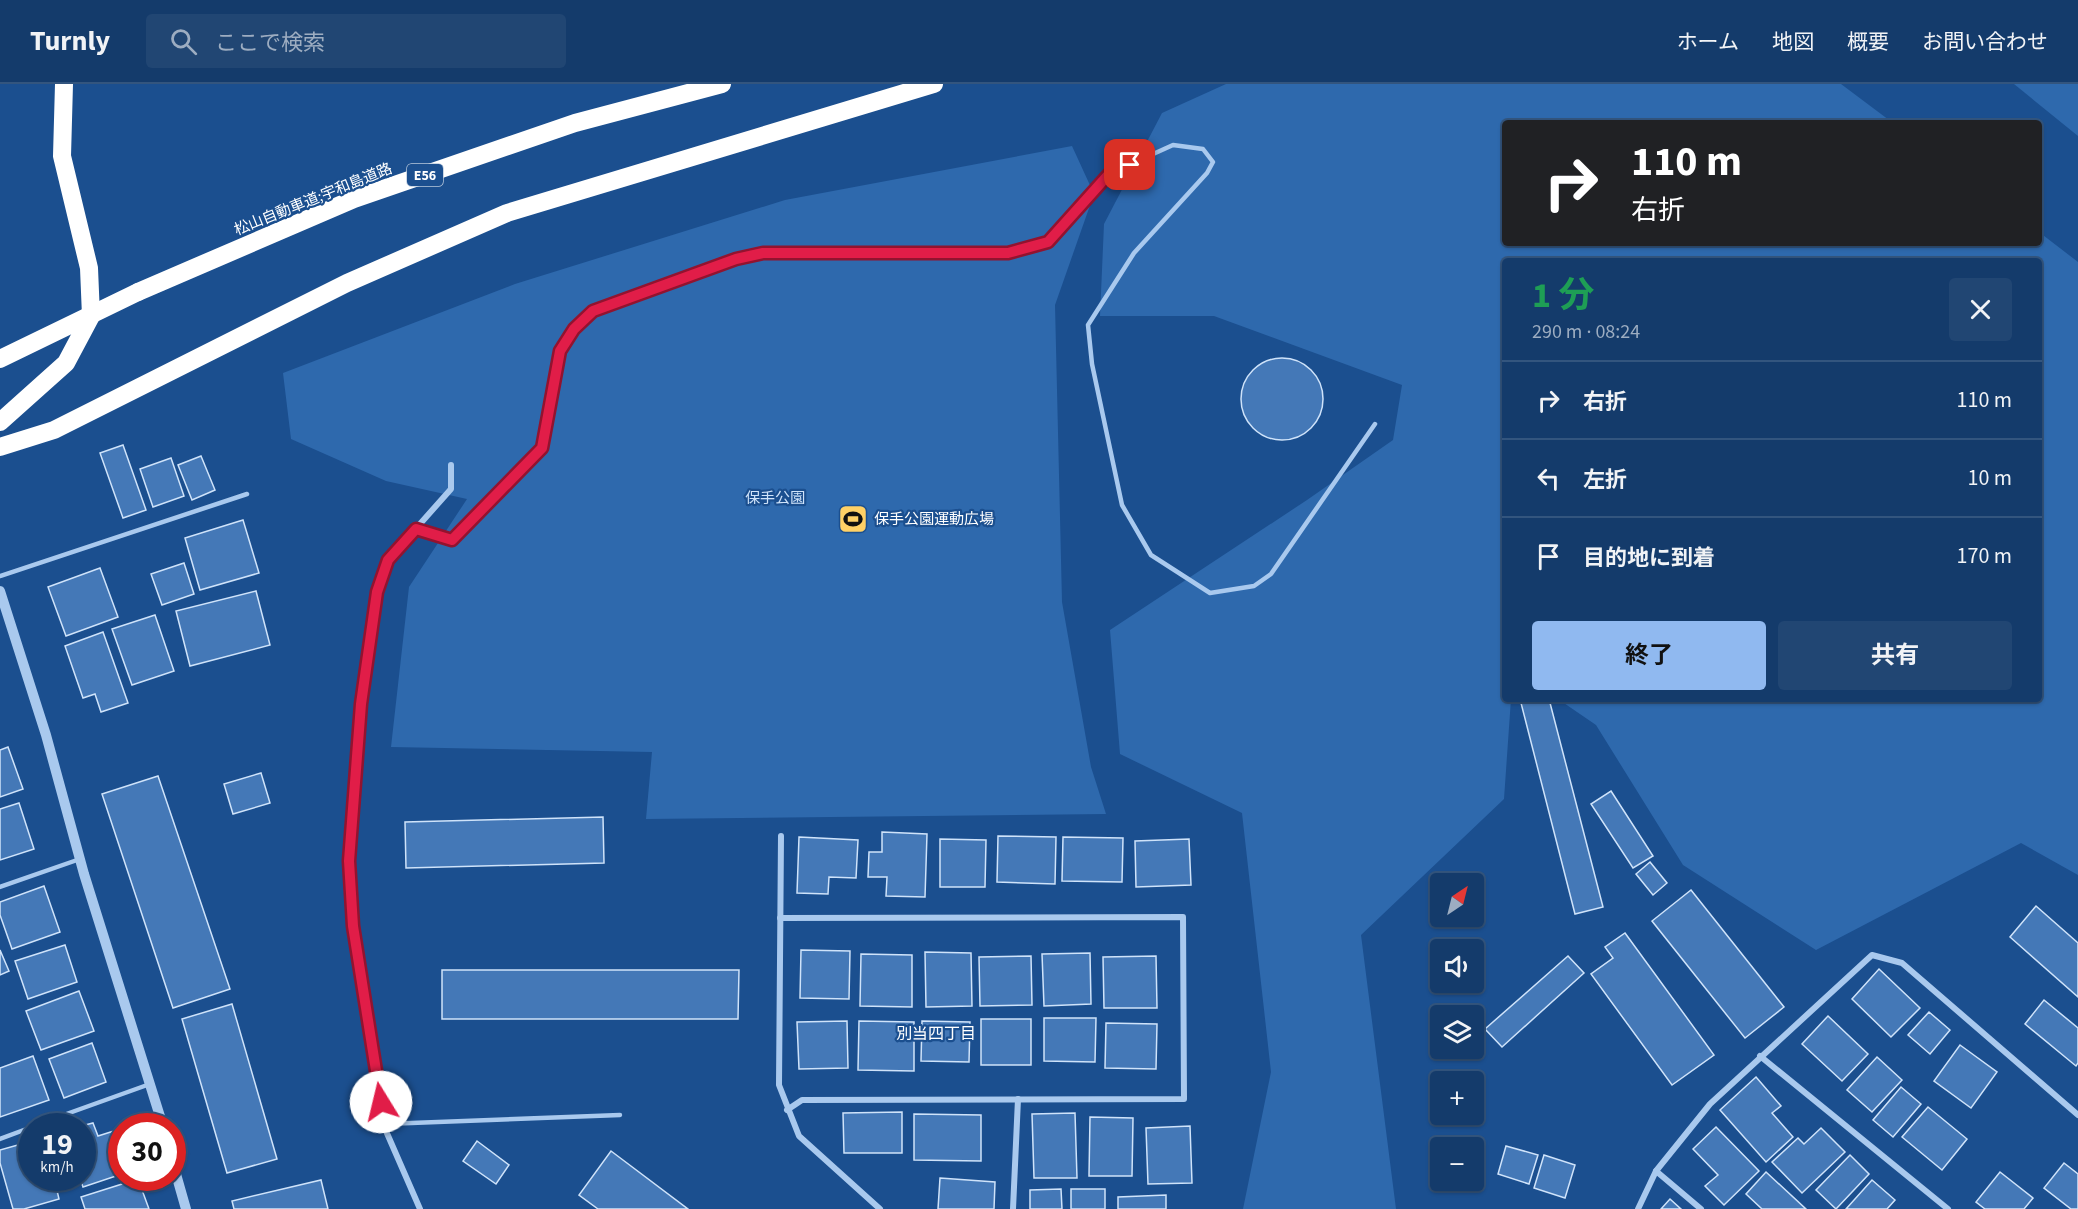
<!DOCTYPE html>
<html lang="ja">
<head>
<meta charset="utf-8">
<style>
  body { margin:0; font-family:"Source Sans 3","Noto Sans JP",sans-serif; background:#214673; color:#f1f3f6; height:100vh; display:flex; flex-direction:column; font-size:22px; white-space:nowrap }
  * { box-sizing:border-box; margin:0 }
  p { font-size:20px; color:#9dadc1 }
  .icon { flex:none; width:33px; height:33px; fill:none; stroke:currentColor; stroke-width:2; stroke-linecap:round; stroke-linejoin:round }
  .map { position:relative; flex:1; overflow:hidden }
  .panel { position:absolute; left:1502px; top:174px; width:540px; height:444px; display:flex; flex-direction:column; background:#143b6b; border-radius:6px; box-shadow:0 2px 4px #0004,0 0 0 2px #33557e }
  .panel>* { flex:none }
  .hud { position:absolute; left:1502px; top:36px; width:540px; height:126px; border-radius:6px; box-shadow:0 2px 4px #0004,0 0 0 2px #33557e; background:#202124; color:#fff; overflow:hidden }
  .needle { width:39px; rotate:35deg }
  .buttons { position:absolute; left:1430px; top:789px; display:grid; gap:12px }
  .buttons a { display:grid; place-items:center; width:54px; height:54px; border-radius:6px; background:#143b6b; box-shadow:0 2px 4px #0004,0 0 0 2px #33557e; font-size:30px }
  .speed { position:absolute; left:18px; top:1029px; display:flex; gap:12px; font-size:30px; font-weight:700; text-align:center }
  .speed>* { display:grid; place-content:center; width:78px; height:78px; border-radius:50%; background:#143b6b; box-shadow:0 2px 4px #0004,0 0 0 2px #33557e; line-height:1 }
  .speed small { font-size:15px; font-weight:400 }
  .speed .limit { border:9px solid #d22; background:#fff; color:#111 }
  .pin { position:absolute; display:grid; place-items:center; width:51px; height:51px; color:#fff; margin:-26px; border-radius:12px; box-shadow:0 3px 9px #0006 }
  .me { position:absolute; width:66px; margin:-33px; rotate:351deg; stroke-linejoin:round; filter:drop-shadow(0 0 4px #0008) }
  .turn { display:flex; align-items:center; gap:21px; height:126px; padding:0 30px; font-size:27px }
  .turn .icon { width:78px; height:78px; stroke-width:2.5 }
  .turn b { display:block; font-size:42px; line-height:51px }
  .round { display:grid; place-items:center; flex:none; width:63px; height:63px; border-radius:6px; background:#214673 }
  .headline { display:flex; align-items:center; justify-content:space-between; height:102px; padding:0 30px }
  h1 { font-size:36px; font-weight:700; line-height:45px; color:#1e9e55 }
  .button { display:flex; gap:12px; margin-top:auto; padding:12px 30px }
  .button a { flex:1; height:69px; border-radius:6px; background:#90b9f0; color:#111; font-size:24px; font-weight:700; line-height:69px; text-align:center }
  .button a+a { background:#214673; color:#f1f3f6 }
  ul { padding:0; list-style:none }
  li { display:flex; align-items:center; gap:18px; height:78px; padding:0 30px; border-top:2px solid #33557e }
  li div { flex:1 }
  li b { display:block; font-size:22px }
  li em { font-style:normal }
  header { display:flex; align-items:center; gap:36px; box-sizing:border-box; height:84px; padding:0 30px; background:#143b6b; border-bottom:2px solid #33557e }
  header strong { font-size:28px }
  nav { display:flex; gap:33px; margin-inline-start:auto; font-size:21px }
  .search { width:420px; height:54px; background:#214673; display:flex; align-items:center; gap:15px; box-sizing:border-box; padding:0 21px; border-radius:6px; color:#9dadc1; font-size:22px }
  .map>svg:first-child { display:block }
</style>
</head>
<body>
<header>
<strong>Turnly</strong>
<div class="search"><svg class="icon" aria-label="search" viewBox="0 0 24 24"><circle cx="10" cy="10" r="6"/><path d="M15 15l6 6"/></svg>ここで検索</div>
<nav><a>ホーム</a><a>地図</a><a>概要</a><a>お問い合わせ</a></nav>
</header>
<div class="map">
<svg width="2078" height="1125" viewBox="0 0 2078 1125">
  <rect width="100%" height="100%" fill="#1b4f8f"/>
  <!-- green -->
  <g fill="#2e69ad">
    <polygon points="1226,0 1841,0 1893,39 1504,39 1504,159 2038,159 2039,148 2078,178 2078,791 2021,759 1816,866 1683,781 1596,641 1558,615 2038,615 2038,177 1504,177 1504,615 1511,615 1504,715 1361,851 1396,1125 1243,1125 1271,988 1242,729 1120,670 1110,546 1307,416 1393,356 1402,301 1214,232 1100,232 1104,140 1162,29"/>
    <polygon points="2014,0 2078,0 2078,52"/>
    <polygon points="1072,62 1094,110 1055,221 1062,518 1091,683 1106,730 646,735 652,668 391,663 409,503 467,415 386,397 291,355 283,289 515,200 785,116"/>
  </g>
  <!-- building -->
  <g fill="#4478b7" stroke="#cfe3fa" stroke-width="1.5">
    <circle cx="1282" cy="315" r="41"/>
    <polygon points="123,361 146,426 123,434 100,369"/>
    <polygon points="201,372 215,406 192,416 178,381"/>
    <polygon points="171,374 184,412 153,423 140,385"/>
    <polygon points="243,436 259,489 200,506 185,454"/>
    <polygon points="184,479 194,510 162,521 151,490"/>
    <polygon points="100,484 118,533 66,552 48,503"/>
    <polygon points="256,507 270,561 190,582 176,527"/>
    <polygon points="155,531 174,587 132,601 112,545"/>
    <polygon points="103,548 128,619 101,628 95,610 83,614 65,562"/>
    <polygon points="1520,615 1549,615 1603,823 1575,830"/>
    <polygon points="8,663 23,705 0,713 0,666"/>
    <polygon points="261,689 270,719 233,730 224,700"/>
    <polygon points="158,692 230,905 173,924 102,710"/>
    <polygon points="1611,707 1653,772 1633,784 1591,720"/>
    <polygon points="19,719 34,765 0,776 0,725"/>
    <polygon points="603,733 604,779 406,784 405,738"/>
    <polygon points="882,748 927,750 925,813 886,812 887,793 868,793 869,768 882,768"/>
    <polygon points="998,752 1056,753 1055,800 997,798"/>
    <polygon points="799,753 858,756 856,794 829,793 828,810 797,809"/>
    <polygon points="1063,753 1123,754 1122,798 1062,797"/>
    <polygon points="940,755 986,756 985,803 940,803"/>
    <polygon points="1189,755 1191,801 1136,803 1135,757"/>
    <polygon points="1650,778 1667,799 1653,811 1636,790"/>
    <polygon points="44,802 60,848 12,865 0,831 0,818"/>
    <polygon points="1691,806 1784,923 1745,954 1652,837"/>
    <polygon points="2036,822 2078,859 2078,913 2010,853"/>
    <polygon points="1625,849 1714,971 1672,1001 1591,890 1613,874 1605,863"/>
    <polygon points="65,861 77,898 28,915 15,877"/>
    <polygon points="0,866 9,887 0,891"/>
    <polygon points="801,866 850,867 849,915 800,914"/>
    <polygon points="925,868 971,869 972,922 926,923"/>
    <polygon points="1090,869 1091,920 1044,922 1042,870"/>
    <polygon points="861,870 912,871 912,923 860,922"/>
    <polygon points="1031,872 1032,921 980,922 979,873"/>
    <polygon points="1156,872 1157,924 1104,924 1103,873"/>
    <polygon points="1568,872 1584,889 1502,963 1485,945"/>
    <polygon points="1879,885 1920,924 1891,953 1852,915"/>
    <polygon points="442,886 739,886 738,935 442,935"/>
    <polygon points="79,907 94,947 41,966 26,927"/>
    <polygon points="2044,916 2078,944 2078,979 2076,982 2025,940"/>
    <polygon points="232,920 277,1075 227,1089 182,935"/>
    <polygon points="1929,928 1950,946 1930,970 1908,951"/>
    <polygon points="1828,932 1868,970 1842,997 1802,960"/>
    <polygon points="1044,934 1096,934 1095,978 1044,977"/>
    <rect x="981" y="935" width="50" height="46"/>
    <polygon points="847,937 848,984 799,985 797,938"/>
    <polygon points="859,937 914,938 914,987 858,986"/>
    <polygon points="922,937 970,938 969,978 921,977"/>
    <polygon points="1106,939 1157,940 1156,985 1105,984"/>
    <polygon points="92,959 106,998 64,1014 49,975"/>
    <polygon points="1960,961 1997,988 1971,1024 1934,997"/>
    <polygon points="33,972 49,1016 0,1033 0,984"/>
    <polygon points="1877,973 1902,996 1872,1028 1847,1006"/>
    <polygon points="1756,993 1781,1022 1772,1029 1793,1053 1766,1078 1720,1026"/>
    <polygon points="1901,1003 1921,1020 1893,1053 1873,1036"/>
    <polygon points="1928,1023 1967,1055 1942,1086 1902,1053"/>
    <polygon points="902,1028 902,1069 844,1069 843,1029"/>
    <polygon points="1075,1029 1077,1094 1034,1094 1032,1030"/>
    <polygon points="914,1030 981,1031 981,1077 914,1076"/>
    <polygon points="1090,1033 1133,1034 1132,1092 1089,1092"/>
    <polygon points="93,1039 98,1052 120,1045 122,1090 83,1103 80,1094 82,1094 81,1042"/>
    <polygon points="1190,1042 1192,1099 1148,1100 1146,1044"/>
    <polygon points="1716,1043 1759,1087 1724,1121 1705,1102 1718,1091 1693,1065"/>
    <polygon points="1821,1044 1845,1068 1802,1109 1772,1078 1798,1054 1804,1060"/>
    <polygon points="32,1057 32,1094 54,1094 59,1115 24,1125 13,1125 0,1079 0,1066"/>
    <polygon points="477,1057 509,1081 496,1100 463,1077"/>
    <polygon points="1506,1062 1538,1071 1529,1100 1498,1090"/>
    <polygon points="611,1067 688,1125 598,1125 579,1111"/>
    <polygon points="1544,1071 1575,1081 1565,1114 1534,1104"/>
    <polygon points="1850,1071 1869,1090 1836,1125 1816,1106"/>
    <polygon points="2064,1079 2078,1090 2078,1125 2071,1125 2044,1104"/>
    <polygon points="1766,1088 1806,1125 1762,1125 1746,1110"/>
    <polygon points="2000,1088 2033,1114 2024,1125 1985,1125 1976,1118"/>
    <polygon points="940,1094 995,1098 994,1125 938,1125"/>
    <polygon points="138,1095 149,1125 85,1125 81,1113"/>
    <polygon points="321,1096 328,1125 234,1125 232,1117"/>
    <polygon points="1872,1096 1895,1116 1887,1125 1846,1125"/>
    <polygon points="1061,1105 1062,1125 1030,1125 1030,1106"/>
    <rect x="1071" y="1105" width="34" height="20"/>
    <polygon points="1166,1111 1166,1125 1118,1125 1118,1113"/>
    <polygon points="1670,1115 1681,1125 1661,1125"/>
  </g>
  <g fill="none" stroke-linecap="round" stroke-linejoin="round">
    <!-- service -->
    <g stroke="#a9c9ee" stroke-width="4.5">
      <polyline points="416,445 452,456 542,364 560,267 574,245 593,227 736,175 763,169 1008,169 1048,158 1109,90 1173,61 1203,65 1213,78 1207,89 1134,169 1088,241 1092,280 1122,421 1151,471 1210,509 1254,502 1271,490 1375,340"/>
      <polyline points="0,492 247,410"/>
      <polyline points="0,803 80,775"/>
      <polyline points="385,1040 620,1031"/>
      <polyline points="33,1042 150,1000"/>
      <polyline points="0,1055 32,1043"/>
    </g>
    <!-- minor -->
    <g stroke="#a9c9ee" stroke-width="6">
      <polyline points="781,752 779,1001 799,1052 880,1125"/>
      <polyline points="780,834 1183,833 1184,1015 802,1016 787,1026"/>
      <polyline points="1760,972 1948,1125"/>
      <polyline points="1656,1087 1701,1125"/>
      <polyline points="420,1125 386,1047 353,842 349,777 361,620 377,508 388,476 451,405 451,381"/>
      <polyline points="1013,1125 1018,1015"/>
      <polyline points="1638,1125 1656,1087 1710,1020 1872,871 1902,879 2078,1031"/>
    </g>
    <!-- tertiary -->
    <g stroke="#a9c9ee" stroke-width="10">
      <polyline points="0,507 46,651 84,790 163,1042"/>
      <polyline points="172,1076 186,1125"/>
    </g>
    <!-- motorway -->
    <g stroke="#fff" stroke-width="18">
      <polyline points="138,208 354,115 575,39 722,0"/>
      <polyline points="0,338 66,279 91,232 89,184 62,72 64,0"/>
      <polyline points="0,363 54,346 347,199 507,129 934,0"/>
    </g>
    <!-- motorway-bridge -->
    <polyline stroke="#fff" stroke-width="18" points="0,275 138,208"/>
  </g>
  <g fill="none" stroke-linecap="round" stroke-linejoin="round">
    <!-- route casing -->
    <g stroke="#92132f" stroke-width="15">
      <polyline id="route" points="381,1018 353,842 349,777 361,620 377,508 388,476 416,445 452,456 542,364 560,267 574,245 593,227 736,175 763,169 1008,169 1048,158 1109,90 1130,81"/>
    </g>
    <!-- route -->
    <use href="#route" stroke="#e11d48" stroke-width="10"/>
  </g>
  <!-- icons -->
  <defs>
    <g id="stadium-square" transform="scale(1.5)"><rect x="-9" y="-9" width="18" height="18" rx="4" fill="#ffd166" stroke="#1b4f8f"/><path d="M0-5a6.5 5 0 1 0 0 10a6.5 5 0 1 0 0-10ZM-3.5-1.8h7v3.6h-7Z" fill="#111"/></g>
  </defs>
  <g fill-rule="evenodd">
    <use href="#stadium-square" x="853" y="435"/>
  </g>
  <g text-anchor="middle" stroke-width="4.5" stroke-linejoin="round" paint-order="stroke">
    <!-- shield labels -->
    <rect fill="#1b4f8f" stroke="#bbcadd" stroke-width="1.5" x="407" y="80" width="36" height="22" rx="4.5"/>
    <g font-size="14" font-weight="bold" fill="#fff">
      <text x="425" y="96">E56</text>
    </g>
    <!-- street labels -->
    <g font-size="15" fill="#fff" stroke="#1b4f8f">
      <text transform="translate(313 115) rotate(-22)" y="5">松山自動車道;宇和島道路</text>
    </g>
    <!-- park labels -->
    <g font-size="15" fill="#cfe3fa" stroke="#1b4f8f">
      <text x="775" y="419">保手公園</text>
    </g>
    <!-- poi labels -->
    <g font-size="15" fill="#fff" stroke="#1b4f8f" text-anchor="start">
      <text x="874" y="440">保手公園運動広場</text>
    </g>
    <!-- neighbourhood labels -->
    <g font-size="16" fill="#fff" stroke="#1b4f8f">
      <text x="936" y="955">別当四丁目</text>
    </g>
  </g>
</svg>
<div class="buttons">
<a><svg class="needle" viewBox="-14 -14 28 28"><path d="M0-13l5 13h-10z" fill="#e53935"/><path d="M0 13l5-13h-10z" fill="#9dadc1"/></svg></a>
<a><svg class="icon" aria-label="sound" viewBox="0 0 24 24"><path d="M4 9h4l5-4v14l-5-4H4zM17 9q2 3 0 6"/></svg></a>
<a><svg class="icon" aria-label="layers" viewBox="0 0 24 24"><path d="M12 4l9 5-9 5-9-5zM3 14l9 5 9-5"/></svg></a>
<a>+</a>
<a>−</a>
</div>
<div class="speed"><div>19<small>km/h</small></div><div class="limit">30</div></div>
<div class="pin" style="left:1130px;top:81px;background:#d93025"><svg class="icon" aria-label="arrive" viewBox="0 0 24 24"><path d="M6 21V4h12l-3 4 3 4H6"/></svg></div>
<svg class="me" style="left:381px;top:1018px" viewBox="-20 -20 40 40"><circle r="19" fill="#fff"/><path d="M0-13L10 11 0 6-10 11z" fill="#e11d48"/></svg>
<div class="hud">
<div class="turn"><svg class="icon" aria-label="right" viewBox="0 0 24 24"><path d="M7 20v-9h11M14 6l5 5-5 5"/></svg><div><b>110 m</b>右折</div></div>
</div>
<section class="panel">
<div class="headline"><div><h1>1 分</h1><p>290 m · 08:24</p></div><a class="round"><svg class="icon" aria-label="close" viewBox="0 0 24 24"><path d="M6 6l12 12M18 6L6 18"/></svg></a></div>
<ul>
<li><svg class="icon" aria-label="right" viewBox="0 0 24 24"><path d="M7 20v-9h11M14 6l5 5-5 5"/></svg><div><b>右折</b></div><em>110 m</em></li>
<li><svg class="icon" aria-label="left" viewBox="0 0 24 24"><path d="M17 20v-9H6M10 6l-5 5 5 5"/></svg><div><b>左折</b></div><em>10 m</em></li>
<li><svg class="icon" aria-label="arrive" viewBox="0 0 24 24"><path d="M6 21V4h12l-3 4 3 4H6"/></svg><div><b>目的地に到着</b></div><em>170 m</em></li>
</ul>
<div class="button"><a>終了</a><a>共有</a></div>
</section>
</div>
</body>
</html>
